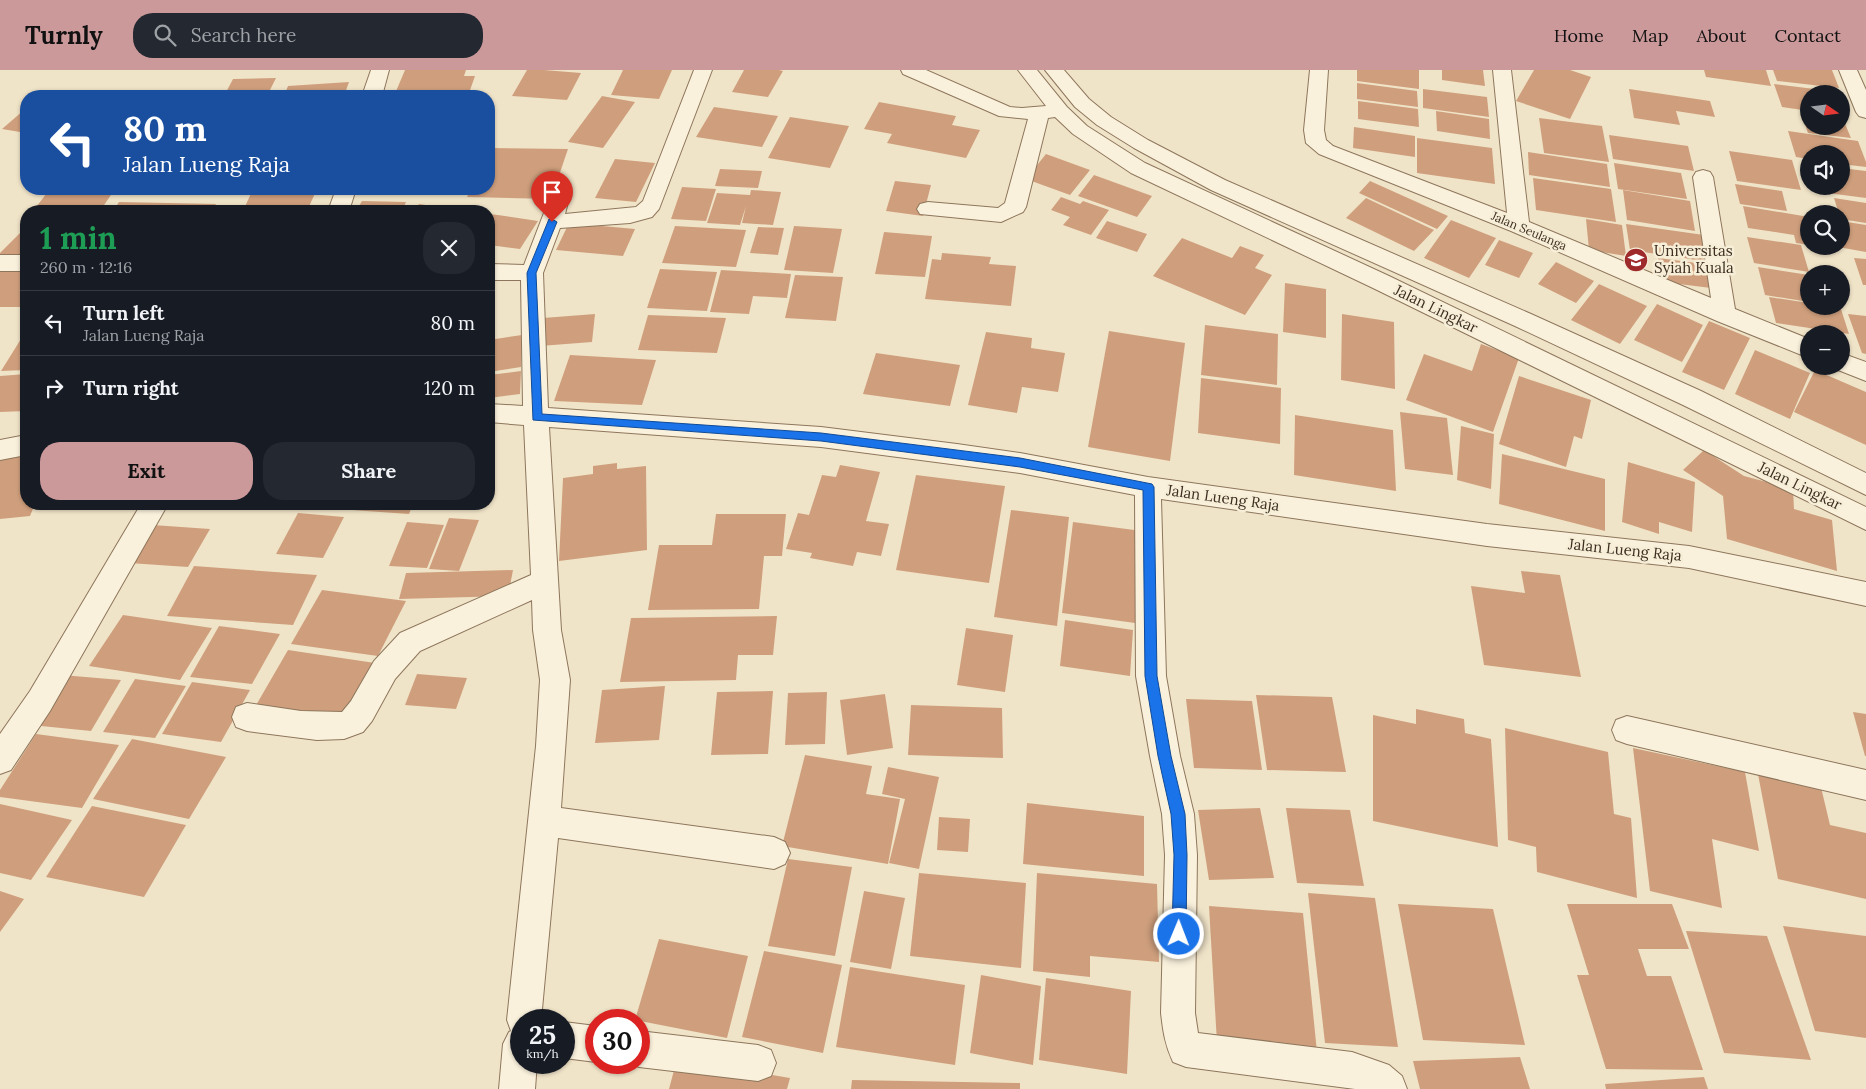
<!DOCTYPE html>
<html lang="en">
<head>
<meta charset="utf-8">
<style>
  body { margin:0; font-family:Lora,serif; background:#242831; color:#f1f3f6; height:100vh; display:flex; flex-direction:column; font-size:19px; white-space:nowrap }
  * { box-sizing:border-box; margin:0 }
  p { font-size:16px; color:#9ea1a6 }
  .icon { flex:none; width:28px; height:28px; fill:none; stroke:currentColor; stroke-width:2; stroke-linecap:round; stroke-linejoin:round }
  .map { position:relative; flex:1; overflow:hidden }
  .sheet { position:absolute; left:20px; top:135px; width:475px; height:305px; display:flex; flex-direction:column; background:#171b24; border-radius:20px; box-shadow:0 1px 4px #0004 }
  .sheet>* { flex:none }
  .top-card { position:absolute; left:20px; top:20px; width:475px; height:105px; border-radius:20px; box-shadow:0 1px 4px #0004; background:#1a4fa0; color:#fff; overflow:hidden }
  .needle { width:32px; rotate:104deg }
  .controls { position:absolute; left:1800px; top:15px; display:grid; gap:10px }
  .controls a { display:grid; place-items:center; width:50px; height:50px; border-radius:50%; background:#171b24; box-shadow:0 1px 4px #0004; font-size:25px }
  .speed { position:absolute; left:510px; top:939px; display:flex; gap:10px; font-size:25px; font-weight:700; text-align:center }
  .speed>* { display:grid; place-content:center; width:65px; height:65px; border-radius:50%; background:#171b24; box-shadow:0 1px 4px #0004; line-height:1 }
  .speed small { font-size:12px; font-weight:400 }
  .speed .limit { border:8px solid #d22; background:#fff; color:#111 }
  .pin { position:absolute; display:grid; place-items:center; width:42px; height:42px; color:#fff; margin:-51px -21px; border-radius:50% 50% 50% 0; rotate:-45deg; box-shadow:0 0 5px #0007 }
  .pin .icon { rotate:45deg }
  .me { position:absolute; width:55px; margin:-28px; rotate:1deg; stroke-linejoin:round; filter:drop-shadow(0 0 4px #0008) }
  .turn { display:flex; align-items:center; gap:18px; height:105px; padding:0 20px; font-size:22px }
  .turn .icon { width:65px; height:65px; stroke-width:2.5 }
  .turn b { display:block; font-size:35px; line-height:42px }
  .round { display:grid; place-items:center; flex:none; width:52px; height:52px; border-radius:20px; background:#242831 }
  .overview { display:flex; align-items:center; justify-content:space-between; height:85px; padding:0 20px }
  h1 { font-size:30px; font-weight:700; line-height:38px; color:#1e9e55 }
  .cta { display:flex; gap:10px; margin-top:auto; padding:10px 20px }
  .cta a { flex:1; height:58px; border-radius:20px; background:#cc999b; color:#111; font-size:20px; font-weight:700; line-height:58px; text-align:center }
  .cta a+a { background:#242831; color:#f1f3f6 }
  ul { padding:0; list-style:none }
  li { display:flex; align-items:center; gap:15px; height:65px; padding:0 20px; border-top:1px solid #363941 }
  li div { flex:1 }
  li b { display:block; font-size:19px }
  li em { font-style:normal }
  header { display:flex; align-items:center; gap:30px; box-sizing:border-box; height:70px; padding:0 25px; background:#cc999b; color:#111 }
  header strong { font-size:24px }
  nav { display:flex; gap:28px; margin-inline-start:auto; font-size:18px }
  .search { width:350px; height:45px; background:#242831; display:flex; align-items:center; gap:12px; box-sizing:border-box; padding:0 18px; border-radius:20px; color:#9ea1a6; font-size:19px }
  .map>svg:first-child { display:block }
</style>
</head>
<body>
<header>
<strong>Turnly</strong>
<div class="search"><svg class="icon" aria-label="search" viewBox="0 0 24 24"><circle cx="10" cy="10" r="6"/><path d="M15 15l6 6"/></svg>Search here</div>
<nav><a>Home</a><a>Map</a><a>About</a><a>Contact</a></nav>
</header>
<div class="map">
<svg width="1866" height="1019" viewBox="0 0 1866 1019">
  <rect width="100%" height="100%" fill="#f0e4c8"/>
  <!-- building -->
  <g fill="#cf9f7d">
    <polygon points="405,0 466,0 464,6 475,6 468,26 394,26"/>
    <polygon points="527,0 544,0 581,3 567,30 512,26"/>
    <polygon points="623,0 672,0 659,29 611,25"/>
    <polygon points="744,0 779,0 783,1 768,27 732,22"/>
    <polygon points="1357,0 1419,0 1419,19 1357,11"/>
    <polygon points="1442,0 1483,0 1485,16 1442,10"/>
    <polygon points="1534,0 1570,0 1591,7 1570,49 1516,31"/>
    <polygon points="1704,0 1766,0 1771,16 1706,7"/>
    <polygon points="1773,0 1832,0 1839,18 1777,11"/>
    <polygon points="276,8 267,26 224,26 233,9"/>
    <polygon points="349,12 344,26 284,26 288,16"/>
    <polygon points="1357,13 1417,21 1418,37 1357,29"/>
    <polygon points="1774,14 1831,21 1832,24 1809,24 1809,41 1782,37"/>
    <polygon points="1423,19 1487,27 1489,47 1423,38"/>
    <polygon points="1629,19 1710,31 1715,47 1676,41 1680,55 1634,48"/>
    <polygon points="602,26 635,32 603,78 568,72"/>
    <polygon points="1358,31 1418,39 1419,57 1358,49"/>
    <polygon points="879,32 956,46 952,55 980,60 966,88 887,73 892,64 864,59"/>
    <polygon points="714,37 778,46 762,77 696,67"/>
    <polygon points="24,40 26,41 26,63 2,59"/>
    <polygon points="1436,41 1489,49 1490,69 1437,61"/>
    <polygon points="1801,43 1809,44 1809,56 1841,56 1841,48 1843,49 1851,68 1808,63"/>
    <polygon points="790,47 849,56 830,98 768,88"/>
    <polygon points="1539,48 1602,56 1609,92 1544,83"/>
    <polygon points="1354,57 1415,66 1415,87 1353,78"/>
    <polygon points="1788,61 1858,71 1866,92 1866,97 1841,94 1841,84 1809,84 1809,89 1796,87"/>
    <polygon points="1609,65 1688,76 1694,101 1613,89"/>
    <polygon points="1417,68 1492,78 1495,114 1417,103"/>
    <polygon points="489,78 568,79 551,129 467,127 471,119 489,119"/>
    <polygon points="1729,81 1792,90 1801,120 1737,111"/>
    <polygon points="1528,82 1607,94 1610,117 1529,105"/>
    <polygon points="1046,84 1090,100 1070,125 1026,109"/>
    <polygon points="615,89 655,93 636,132 595,128"/>
    <polygon points="1614,93 1681,103 1687,129 1618,119"/>
    <polygon points="1802,93 1809,94 1809,111 1808,111"/>
    <polygon points="1841,98 1866,101 1866,128 1812,121 1810,116 1841,116"/>
    <polygon points="720,99 762,101 758,118 715,116"/>
    <polygon points="1094,105 1152,126 1137,147 1078,126"/>
    <polygon points="1533,108 1611,119 1616,152 1536,140"/>
    <polygon points="895,111 931,115 923,146 886,141"/>
    <polygon points="1370,111 1448,146 1437,159 1359,123"/>
    <polygon points="1735,114 1782,121 1787,141 1740,134"/>
    <polygon points="682,117 716,119 706,151 671,149"/>
    <polygon points="50,119 115,119 100,141 33,141"/>
    <polygon points="253,119 317,119 307,141 243,141"/>
    <polygon points="751,120 781,122 773,155 742,153 746,136 740,155 707,153 717,123 750,125"/>
    <polygon points="1623,120 1690,131 1695,161 1627,150"/>
    <polygon points="1061,127 1080,134 1083,131 1109,140 1091,165 1063,155 1070,147 1051,140"/>
    <polygon points="1366,128 1434,160 1414,181 1346,148"/>
    <polygon points="1834,128 1866,133 1866,153 1841,149 1841,144 1839,144"/>
    <polygon points="362,131 406,132 402,141 356,141"/>
    <polygon points="119,132 216,134 211,141 113,141"/>
    <polygon points="419,134 460,140 460,141 414,141"/>
    <polygon points="1743,136 1809,147 1809,175 1796,173 1794,165 1748,158"/>
    <polygon points="489,144 498,145 538,151 520,179 489,175"/>
    <polygon points="1586,149 1622,155 1626,186 1589,180"/>
    <polygon points="1451,150 1496,168 1469,208 1424,188"/>
    <polygon points="1107,151 1147,164 1137,182 1096,168"/>
    <polygon points="1841,151 1866,155 1866,182 1838,177 1841,176"/>
    <polygon points="569,153 635,159 623,186 556,180"/>
    <polygon points="1626,154 1704,165 1710,192 1630,180"/>
    <polygon points="675,156 746,160 736,197 662,193"/>
    <polygon points="794,156 842,159 833,203 784,200"/>
    <polygon points="758,157 784,158 778,185 750,183"/>
    <polygon points="884,162 932,166 925,207 875,204"/>
    <polygon points="20,163 26,164 26,189 0,186 0,183"/>
    <polygon points="1747,167 1801,175 1809,202 1754,193"/>
    <polygon points="1182,168 1232,188 1240,176 1264,185 1255,198 1272,205 1245,245 1153,206"/>
    <polygon points="1499,170 1533,183 1519,208 1485,195"/>
    <polygon points="942,183 991,187 989,194 1016,196 1011,236 925,229 932,189 941,190"/>
    <polygon points="1658,188 1704,194 1711,218 1663,212"/>
    <polygon points="1854,188 1866,189 1866,215 1863,215"/>
    <polygon points="1556,192 1594,211 1576,233 1538,214"/>
    <polygon points="1758,197 1809,205 1809,232 1765,225"/>
    <polygon points="660,199 717,202 707,241 647,238"/>
    <polygon points="721,200 791,204 787,228 753,226 749,244 710,242"/>
    <rect x="0" y="201" width="26" height="36"/>
    <polygon points="795,205 843,207 836,251 785,248"/>
    <polygon points="1285,213 1326,219 1326,268 1283,262"/>
    <polygon points="1599,214 1647,236 1620,274 1571,250"/>
    <polygon points="1769,227 1809,233 1809,236 1840,236 1849,264 1776,253"/>
    <polygon points="1657,234 1703,255 1682,292 1634,270"/>
    <polygon points="595,244 592,272 540,276 543,248"/>
    <polygon points="1342,244 1394,252 1395,319 1341,310"/>
    <polygon points="1848,244 1866,246 1866,284 1862,283"/>
    <polygon points="648,245 726,248 717,283 638,280"/>
    <polygon points="1709,251 1750,268 1724,320 1682,302"/>
    <polygon points="1205,255 1278,264 1277,315 1201,305"/>
    <polygon points="26,261 26,300 1,301"/>
    <polygon points="1109,261 1185,273 1170,391 1088,377"/>
    <polygon points="986,262 1032,268 1031,278 1065,283 1058,322 1022,317 1017,343 968,335"/>
    <polygon points="522,265 521,297 489,302 489,270"/>
    <polygon points="1481,274 1519,288 1493,362 1406,330 1424,284 1472,301"/>
    <polygon points="1755,280 1810,303 1790,349 1735,324"/>
    <polygon points="876,283 960,295 950,336 863,324"/>
    <polygon points="570,285 656,290 642,335 554,331"/>
    <polygon points="1815,300 1866,322 1866,375 1794,342"/>
    <polygon points="521,301 520,324 489,328 489,305"/>
    <polygon points="26,304 26,341 0,342 0,306"/>
    <polygon points="1519,306 1591,330 1582,369 1574,366 1566,397 1499,374"/>
    <polygon points="1201,308 1281,318 1280,374 1198,363"/>
    <polygon points="1400,342 1447,348 1453,405 1405,399"/>
    <polygon points="1295,345 1393,360 1396,421 1294,405"/>
    <polygon points="1461,356 1494,364 1491,419 1457,410"/>
    <polygon points="1704,380 1744,406 1793,419 1794,439 1832,450 1837,501 1727,469 1723,426 1683,400"/>
    <polygon points="26,384 26,434 35,434 30,446 0,449 0,386"/>
    <polygon points="1502,384 1605,409 1605,461 1499,434"/>
    <polygon points="1628,392 1695,412 1692,462 1659,452 1659,464 1622,452"/>
    <polygon points="617,393 617,399 646,396 647,480 559,491 563,408 593,404 593,396"/>
    <polygon points="840,395 880,402 866,451 889,454 881,486 857,482 853,496 810,488 812,483 786,479 798,443 809,445 822,405 836,407"/>
    <polygon points="916,405 1005,416 989,513 896,500"/>
    <polygon points="311,434 413,434 409,444 309,437"/>
    <polygon points="1011,440 1069,447 1057,556 994,547"/>
    <polygon points="298,443 344,447 323,488 276,484"/>
    <polygon points="716,444 786,444 782,486 764,486 759,539 648,540 659,475 712,475"/>
    <polygon points="449,448 479,450 459,501 429,499"/>
    <polygon points="407,452 444,455 427,498 389,496"/>
    <polygon points="1073,452 1142,461 1135,553 1062,543"/>
    <polygon points="153,455 210,459 188,497 129,493"/>
    <polygon points="194,496 317,505 293,555 167,546"/>
    <polygon points="513,500 508,526 399,529 406,503"/>
    <polygon points="1521,501 1560,505 1581,607 1484,595 1471,516 1525,523"/>
    <polygon points="322,520 406,531 378,586 291,574"/>
    <polygon points="123,545 212,558 180,610 89,596"/>
    <polygon points="777,546 773,585 738,585 736,610 620,612 631,548"/>
    <polygon points="1065,550 1133,560 1130,606 1060,596"/>
    <polygon points="219,556 280,564 252,614 190,607"/>
    <polygon points="966,558 1013,565 1005,622 957,615"/>
    <polygon points="288,580 375,593 345,652 255,637"/>
    <polygon points="417,604 467,608 456,639 405,635"/>
    <polygon points="62,605 121,610 91,661 31,655"/>
    <polygon points="135,609 186,616 155,668 103,662"/>
    <polygon points="192,612 250,620 221,672 162,664"/>
    <polygon points="665,616 659,670 595,673 602,620"/>
    <polygon points="773,621 768,684 711,685 717,622"/>
    <polygon points="827,622 825,674 785,675 788,623"/>
    <polygon points="885,624 893,678 847,685 840,630"/>
    <polygon points="1256,625 1332,627 1346,702 1267,700"/>
    <polygon points="1186,629 1252,631 1262,700 1194,698"/>
    <polygon points="911,635 1002,638 1003,688 908,685"/>
    <polygon points="1416,639 1464,649 1465,663 1491,669 1498,777 1373,751 1373,645 1416,654"/>
    <polygon points="1853,642 1866,644 1866,686 1865,686"/>
    <polygon points="1505,658 1608,682 1614,744 1631,748 1637,828 1537,802 1536,777 1508,770"/>
    <polygon points="36,664 119,675 82,738 0,727 0,720"/>
    <polygon points="132,669 226,687 189,749 93,729"/>
    <polygon points="1633,678 1745,702 1759,781 1712,769 1722,838 1650,821"/>
    <polygon points="805,685 872,696 866,724 900,729 888,794 782,776"/>
    <polygon points="888,697 939,707 919,799 889,793 905,729 882,724"/>
    <polygon points="1757,699 1820,713 1830,755 1866,763 1866,829 1778,809"/>
    <polygon points="1027,733 1144,746 1144,806 1023,794"/>
    <polygon points="0,734 72,750 31,810 0,803"/>
    <polygon points="92,736 186,755 144,827 46,807"/>
    <polygon points="1260,738 1274,808 1209,810 1198,740"/>
    <polygon points="1286,738 1350,740 1364,816 1297,813"/>
    <polygon points="939,747 970,749 968,782 937,780"/>
    <polygon points="788,789 852,797 835,886 768,876"/>
    <polygon points="919,803 1026,813 1021,898 910,886"/>
    <polygon points="1037,803 1157,814 1159,892 1090,886 1090,907 1033,901"/>
    <polygon points="0,821 24,829 0,862"/>
    <polygon points="864,821 905,828 891,899 850,892"/>
    <polygon points="1308,823 1375,828 1398,977 1325,973"/>
    <polygon points="1398,834 1493,839 1525,975 1423,970"/>
    <polygon points="1567,834 1672,834 1689,879 1638,879 1647,906 1671,906 1703,1000 1606,999 1577,905 1589,905"/>
    <polygon points="1209,836 1303,843 1317,982 1217,973"/>
    <polygon points="1783,856 1866,866 1866,968 1815,961"/>
    <polygon points="1686,861 1767,866 1811,990 1724,983"/>
    <polygon points="659,869 748,886 727,968 635,950"/>
    <polygon points="764,881 842,895 823,983 742,967"/>
    <polygon points="850,897 965,915 955,995 836,977"/>
    <polygon points="981,905 1041,916 1033,995 970,983"/>
    <polygon points="1046,908 1131,921 1127,1004 1039,990"/>
    <polygon points="1520,987 1530,1019 1420,1019 1413,991"/>
    <polygon points="677,989 790,1008 787,1019 669,1019"/>
    <polygon points="1704,1007 1708,1019 1606,1019 1605,1014"/>
    <polygon points="852,1010 1020,1013 1020,1019 851,1019"/>
  </g>
  <g fill="none" stroke-linecap="round" stroke-linejoin="round">
    <!-- minor casing -->
    <g stroke="#8d765c" stroke-width="2">
      <g id="minor">
        <polygon points="371,0 389,0 382,26 362,26"/>
        <path d="M694,0H712L659,139L652,147L630,153L560,158L543,203L548,338L821,357L957,374L1020,383L1148,407L1320,431L1487,454L1689,476L1866,512V536L1689,498L1487,476L1161,429L1166,606L1180,686L1194,744L1197,785L1195,943L1198,963L1352,982L1389,995L1402,1006L1407,1019H1355L1186,997L1173,992C1165,975 1163,961 1161,943L1165,785L1162,744L1150,686L1136,606L1135,425L1020,403L821,377L549,357L561,560L570,610L561,738L774,767L785,772L790,783L785,794L774,799L558,768L541,950H521V992H537L535,1019H499L503,974L509,962L511,961L507,950L536,676L540,610L533,560L532,530L420,581L395,609L372,651L363,662L344,669L317,670L247,661L236,657L232,647L236,637L247,633L301,641L342,642L351,631L374,591L400,563L531,505L524,355L489,352V334L523,336L521,210H489V194L524,195L550,127L557,125L564,127L568,132L565,144L636,137L643,131Z"/>
        <polygon points="901,0 926,0 1010,37 1022,38 1046,36 1018,0 1037,0 1067,37 1087,56 1145,93 1389,206 1866,437 1866,460 1373,218 1131,103 1073,64 1055,47 1048,48 1026,137 1023,142 1001,152 920,144 917,139 920,134 928,132 998,138 1005,133 1028,49 999,46 903,4"/>
        <polygon points="1045,0 1064,0 1089,29 1111,47 1148,70 1225,110 1531,244 1701,321 1866,403 1866,425 1683,335 1515,256 1211,120 1134,78 1097,55 1075,37"/>
        <polygon points="1310,0 1328,0 1324,60 1326,70 1333,76 1507,143 1493,0 1511,0 1529,152 1711,228 1693,107 1696,102 1703,100 1710,102 1713,107 1735,239 1809,269 1809,288 1717,251 1511,161 1319,84 1306,73 1304,60"/>
        <polygon points="1839,0 1857,0 1866,20 1866,48 1859,46 1856,42"/>
        <polygon points="336,119 356,119 349,141 328,141"/>
        <rect x="0" y="185" width="26" height="16"/>
        <polygon points="1841,283 1866,292 1866,311 1833,298 1831,296 1841,296"/>
        <polygon points="26,365 26,385 0,390 0,370"/>
        <polygon points="141,434 168,434 50,641 11,700 0,704 0,664 30,621"/>
        <polygon points="1627,646 1866,700 1866,730 1627,674 1616,670 1612,660 1616,650"/>
        <polygon points="564,952 596,956 596,992 564,988"/>
        <polygon points="639,961 758,975 771,980 776,993 771,1006 758,1011 639,997 629,992 639,992"/>
      </g>
    </g>
    <!-- minor -->
    <use href="#minor" fill="#faf1dc" fill-rule="evenodd"/>
  </g>
  <!-- route -->
  <polygon fill="#1a73e8" stroke="#114b97" points="549,149 552,149 557,152 536,203 542,344 821,363 1020,388 1152,414 1154,417 1157,606 1171,686 1185,744 1187,785 1186,864 1184,869 1179,871 1174,869 1172,864 1174,785 1171,744 1158,686 1145,606 1143,420 1020,397 821,371 533,350 527,203"/>
  <!-- icons -->
  <defs>
    <g id="university-disc" transform="scale(1.25)"><circle r="9.5" fill="#9e2a2b" stroke="#f7eed8"/><path d="M0-5L7-2L0 1L-7-2ZM-4 1L0 2.5L4 1V4Q0 6-4 4Z" fill="#fff"/></g>
  </defs>
  <g fill-rule="evenodd">
    <use href="#university-disc" x="1636" y="190"/>
  </g>
  <g text-anchor="middle" stroke-width="5" stroke-linejoin="round" paint-order="stroke">
    <!-- far-street labels -->
    <g font-size="12" fill="#3d2e20" stroke="#f7eed8">
      <text transform="translate(1529 161) rotate(23)" y="4">Jalan Seulanga</text>
    </g>
    <!-- poi labels -->
    <g font-size="15" fill="#3d2e20" stroke="#f7eed8" text-anchor="start">
      <text x="1654" y="186">Universitas<tspan x="1654" dy="17">Syiah Kuala</tspan></text>
    </g>
    <!-- street labels -->
    <g font-size="15" fill="#3d2e20" stroke="#f7eed8">
      <text transform="translate(1436 239) rotate(26)" y="5">Jalan Lingkar</text>
      <text transform="translate(1800 416) rotate(26)" y="5">Jalan Lingkar</text>
      <text transform="translate(1223 428) rotate(8)" y="5">Jalan Lueng Raja</text>
      <text transform="translate(1625 480) rotate(6)" y="5">Jalan Lueng Raja</text>
    </g>
  </g>
</svg>
<div class="controls">
<a><svg class="needle" viewBox="-14 -14 28 28"><path d="M0-13l5 13h-10z" fill="#e53935"/><path d="M0 13l5-13h-10z" fill="#9ea1a6"/></svg></a>
<a><svg class="icon" aria-label="sound" viewBox="0 0 24 24"><path d="M4 9h4l5-4v14l-5-4H4zM17 9q2 3 0 6"/></svg></a>
<a><svg class="icon" aria-label="search" viewBox="0 0 24 24"><circle cx="10" cy="10" r="6"/><path d="M15 15l6 6"/></svg></a>
<a>+</a>
<a>−</a>
</div>
<div class="speed"><div>25<small>km/h</small></div><div class="limit">30</div></div>
<div class="pin" style="left:552px;top:152px;background:#d93025"><svg class="icon" aria-label="arrive" viewBox="0 0 24 24"><path d="M6 21V4h12l-3 4 3 4H6"/></svg></div>
<svg class="me" style="left:1179px;top:864px" viewBox="-20 -20 40 40"><circle r="17" fill="#1a73e8" stroke="#fff" stroke-width="3"/><path d="M0-11L8 9 0 5-8 9z" fill="#fff"/></svg>
<div class="top-card">
<div class="turn"><svg class="icon" aria-label="left" viewBox="0 0 24 24"><path d="M17 20v-9H6M10 6l-5 5 5 5"/></svg><div><b>80 m</b>Jalan Lueng Raja</div></div>
</div>
<section class="sheet">
<div class="overview"><div><h1>1 min</h1><p>260 m · 12:16</p></div><a class="round"><svg class="icon" aria-label="close" viewBox="0 0 24 24"><path d="M6 6l12 12M18 6L6 18"/></svg></a></div>
<ul>
<li><svg class="icon" aria-label="left" viewBox="0 0 24 24"><path d="M17 20v-9H6M10 6l-5 5 5 5"/></svg><div><b>Turn left</b><p>Jalan Lueng Raja</p></div><em>80 m</em></li>
<li><svg class="icon" aria-label="right" viewBox="0 0 24 24"><path d="M7 20v-9h11M14 6l5 5-5 5"/></svg><div><b>Turn right</b></div><em>120 m</em></li>
</ul>
<div class="cta"><a>Exit</a><a>Share</a></div>
</section>
</div>
</body>
</html>
